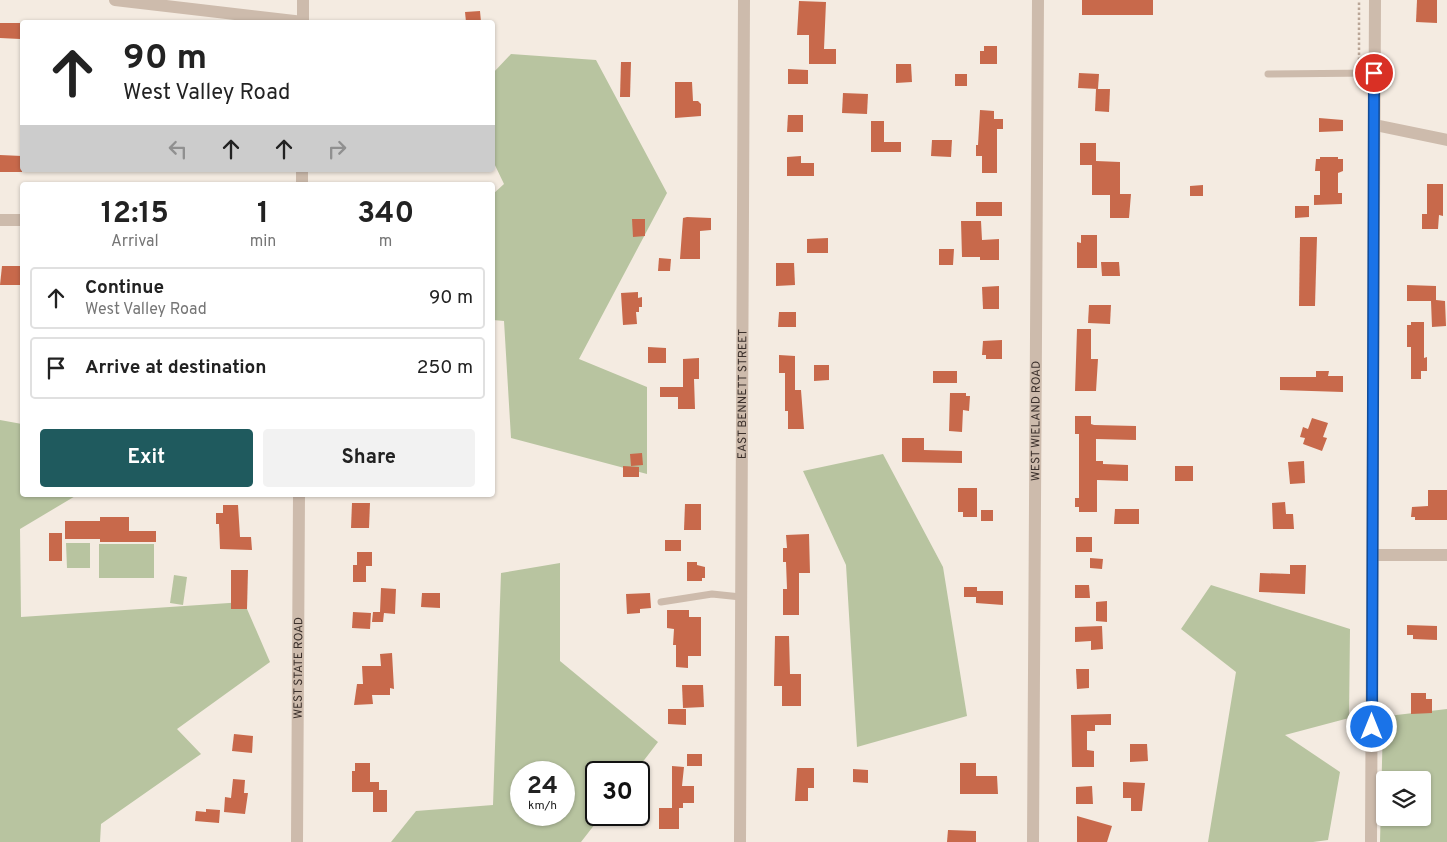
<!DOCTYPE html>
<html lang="en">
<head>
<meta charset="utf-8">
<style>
  body { margin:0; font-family:Overpass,sans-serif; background:#f2f2f2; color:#222; height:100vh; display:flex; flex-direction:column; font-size:19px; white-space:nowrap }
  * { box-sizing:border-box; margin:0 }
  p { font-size:16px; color:#767676 }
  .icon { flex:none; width:28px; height:28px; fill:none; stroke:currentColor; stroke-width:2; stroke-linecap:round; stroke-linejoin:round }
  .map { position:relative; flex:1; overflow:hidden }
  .sheet { position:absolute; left:20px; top:182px; width:475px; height:315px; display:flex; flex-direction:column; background:#fff; border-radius:5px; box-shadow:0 1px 4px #0004 }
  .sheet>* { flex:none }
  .guide { position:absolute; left:20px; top:20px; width:475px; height:152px; border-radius:5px; box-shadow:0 1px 4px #0004; background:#fff; color:#222; overflow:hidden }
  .tools { position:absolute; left:1376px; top:771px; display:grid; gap:10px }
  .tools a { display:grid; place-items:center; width:55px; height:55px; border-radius:5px; background:#fff; box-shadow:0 1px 4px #0004; font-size:25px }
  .speed { position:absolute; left:510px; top:761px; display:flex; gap:10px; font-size:25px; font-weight:700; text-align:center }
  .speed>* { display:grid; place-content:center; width:65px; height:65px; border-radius:50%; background:#fff; box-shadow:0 1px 4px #0004; line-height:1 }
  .speed small { font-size:12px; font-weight:400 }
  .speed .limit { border:2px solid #111; border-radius:8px; background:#fff; color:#111 }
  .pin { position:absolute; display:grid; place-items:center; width:42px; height:42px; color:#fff; margin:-21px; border:2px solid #fff; border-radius:50%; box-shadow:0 1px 5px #0007 }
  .me { position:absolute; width:55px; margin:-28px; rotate:0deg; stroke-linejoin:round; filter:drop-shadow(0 0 4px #0008) }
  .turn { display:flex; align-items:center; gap:18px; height:105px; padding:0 20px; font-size:22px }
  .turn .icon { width:65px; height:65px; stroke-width:2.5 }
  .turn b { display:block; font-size:35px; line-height:42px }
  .lanes { display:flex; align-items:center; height:48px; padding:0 20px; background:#0003; justify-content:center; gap:25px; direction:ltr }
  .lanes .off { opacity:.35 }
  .eta { display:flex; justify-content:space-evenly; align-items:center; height:85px; text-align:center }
  .eta b { font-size:30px; font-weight:700; line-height:35px }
  .button { display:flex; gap:10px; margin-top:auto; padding:10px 20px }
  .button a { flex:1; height:58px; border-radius:5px; background:#1f5a5e; color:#fff; font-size:20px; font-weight:700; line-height:58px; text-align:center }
  .button a+a { background:#f2f2f2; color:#222 }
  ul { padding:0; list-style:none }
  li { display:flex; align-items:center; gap:15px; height:62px; margin:0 10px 8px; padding:0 10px; border:2px solid #e0e0e0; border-radius:5px }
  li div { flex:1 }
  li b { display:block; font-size:19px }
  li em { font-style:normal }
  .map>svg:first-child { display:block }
</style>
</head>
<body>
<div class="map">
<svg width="1447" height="842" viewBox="0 0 1447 842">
  <rect width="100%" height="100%" fill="#f4ebe1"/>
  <!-- green -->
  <g fill="#b8c4a0" fill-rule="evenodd">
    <polygon points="511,54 596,60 667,193 579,359 647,387 647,474 511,438 504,321 493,320 493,194 504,184 493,161 493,73"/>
    <polygon points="0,420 22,424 22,495 77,495 20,529 21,617 244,602 270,662 177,729 201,754 101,824 100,842 0,842"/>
    <polygon points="883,454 943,567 967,716 857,747 846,565 803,471"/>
    <polygon points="66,543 90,543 90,568 67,568"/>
    <rect x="99" y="544" width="55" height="34"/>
    <path d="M560,563V661L658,742L635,772H596V815H602L581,842H391L416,811L493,805L501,573ZM521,772H564V815H521Z"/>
    <polygon points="174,575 187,577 183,605 170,603"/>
    <polygon points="1211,585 1350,629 1349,718 1285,735 1340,772 1328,840 1313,842 1208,842 1236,672 1181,629"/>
    <path d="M1447,709V842H1380L1383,723H1388V716ZM1385,780H1422V818H1385Z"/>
  </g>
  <!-- building -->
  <g fill="#c8694b">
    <rect x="1082" y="0" width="71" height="15"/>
    <polygon points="1417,0 1437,0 1437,23 1416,22"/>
    <polygon points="799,1 826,2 824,49 836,49 836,64 809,64 809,35 797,35"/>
    <polygon points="480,11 481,22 466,22 465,12"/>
    <polygon points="0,23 20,23 20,39 0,38"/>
    <polygon points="984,46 997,46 997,64 980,64 980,51 984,51"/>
    <polygon points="621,62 631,62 630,97 620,97"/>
    <polygon points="896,64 911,64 912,82 896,83"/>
    <polygon points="788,69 808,70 808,84 788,84"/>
    <polygon points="1079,73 1099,74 1098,89 1078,88"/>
    <rect x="955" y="74" width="12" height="12"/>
    <polygon points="675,82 692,82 693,101 698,101 701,104 701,116 675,118"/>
    <polygon points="1096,89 1110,89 1109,112 1095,111"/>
    <polygon points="843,93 868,94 867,114 842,113"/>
    <polygon points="980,110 994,111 994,119 1003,119 1003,129 997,129 997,173 982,173 982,156 976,156 976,145 978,145"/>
    <polygon points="788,115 803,115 803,132 787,132"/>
    <polygon points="1319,118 1343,120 1343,131 1319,132"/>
    <polygon points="871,121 884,121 884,142 901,142 901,152 871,152"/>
    <polygon points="932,140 952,140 951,157 931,156"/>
    <polygon points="1080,143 1096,143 1096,161 1120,162 1120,194 1131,194 1129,218 1110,218 1110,195 1092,195 1092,165 1080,165"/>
    <polygon points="0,155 22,156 22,172 0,172"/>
    <polygon points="801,156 801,163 814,163 814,176 787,176 787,157"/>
    <polygon points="1320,157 1338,157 1338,159 1343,159 1343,171 1338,173 1338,193 1342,193 1342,204 1314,205 1314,195 1320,195 1320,171 1315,171 1316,159 1320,159"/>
    <polygon points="1427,184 1443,184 1443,216 1439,215 1438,229 1422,229 1422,214 1427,214"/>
    <polygon points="1203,185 1203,196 1190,196 1190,186"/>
    <rect x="976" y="202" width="26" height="14"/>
    <polygon points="1295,206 1309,206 1309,217 1295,218"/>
    <polygon points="687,217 711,218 711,230 700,231 700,259 680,259 683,218"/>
    <polygon points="632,219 645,219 645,236 633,237"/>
    <polygon points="961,221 981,221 982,240 999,239 999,260 980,260 980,257 962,257"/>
    <polygon points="1081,235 1097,235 1097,268 1077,268 1077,242 1081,243"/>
    <polygon points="1300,237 1317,237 1315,306 1299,306"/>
    <polygon points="828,238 828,253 807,253 807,239"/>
    <polygon points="939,249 954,249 953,265 939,265"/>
    <polygon points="659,258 671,259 670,271 658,271"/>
    <polygon points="1101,262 1119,262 1120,276 1102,276"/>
    <polygon points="776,263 794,263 795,285 776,286"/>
    <polygon points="2,266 22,266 22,285 0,285"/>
    <polygon points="1407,285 1436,286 1436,300 1445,301 1446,326 1432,327 1431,301 1407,301"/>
    <polygon points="999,286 999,309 983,309 982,287"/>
    <polygon points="638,292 638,298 642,297 642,307 639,307 639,312 636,312 637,324 623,325 621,293"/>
    <polygon points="1089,305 1111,305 1110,324 1088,323"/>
    <polygon points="779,312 796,312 796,327 778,327"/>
    <polygon points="1411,322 1424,322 1424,358 1427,357 1427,371 1421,371 1421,379 1411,379 1411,347 1407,347 1407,325 1411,325"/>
    <polygon points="1077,329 1091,329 1091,359 1098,359 1096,391 1075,391"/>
    <polygon points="1002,340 1002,359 986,359 986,355 982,355 983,341"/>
    <polygon points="648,347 666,348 666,363 648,363"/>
    <polygon points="779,355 795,356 795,390 801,390 804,429 788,429 788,411 785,411 785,373 779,373"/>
    <polygon points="699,358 699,379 694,379 695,409 678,409 678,397 660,397 660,387 683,387 683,359"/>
    <polygon points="814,365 829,365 829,380 814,381"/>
    <rect x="933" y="371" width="24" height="12"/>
    <polygon points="1316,371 1329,371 1328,376 1343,376 1343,392 1280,390 1280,377 1316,377"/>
    <polygon points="950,393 966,393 966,396 970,396 969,411 963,410 962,432 949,431"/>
    <polygon points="1075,416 1091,416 1091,424 1094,425 1136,426 1136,440 1096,439 1096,461 1103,461 1103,464 1128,465 1128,481 1097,480 1097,512 1079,512 1079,507 1075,507 1075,498 1079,498 1079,434 1075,434"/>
    <polygon points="1312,418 1328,423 1323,437 1327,438 1322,451 1303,444 1305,438 1300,437 1303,427 1308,429"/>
    <polygon points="902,438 924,438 924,450 962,451 962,463 902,462"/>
    <polygon points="642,453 643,465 631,466 630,454"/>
    <polygon points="1304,461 1305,483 1290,484 1288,462"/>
    <polygon points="623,466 639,467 639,477 623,477"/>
    <rect x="1175" y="466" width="18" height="15"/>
    <polygon points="958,488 977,488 977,517 963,517 963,512 958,512"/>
    <polygon points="1428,490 1447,490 1447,520 1415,520 1415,517 1411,517 1412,507 1428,506"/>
    <polygon points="1285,502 1286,514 1293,514 1294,529 1273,529 1272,503"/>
    <polygon points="352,503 370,503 369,528 351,528"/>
    <polygon points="685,504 701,504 701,530 684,530"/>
    <polygon points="223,505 238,505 240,537 251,537 252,550 220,549 219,524 216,524 216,513 223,513"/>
    <polygon points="1115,509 1139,509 1139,524 1114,524"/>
    <rect x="981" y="510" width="12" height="11"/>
    <polygon points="100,517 129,517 129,531 156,531 156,542 100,542 100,539 65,539 65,521 100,521"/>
    <rect x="49" y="533" width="13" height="28"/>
    <polygon points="809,534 810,573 799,573 799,615 783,615 783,589 787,589 786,562 783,562 783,548 787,548 786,535"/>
    <rect x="1076" y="537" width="16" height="15"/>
    <rect x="665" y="540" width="16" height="11"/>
    <polygon points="357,552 372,552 372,566 366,566 366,582 353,582 353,565 357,565"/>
    <polygon points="1090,558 1103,559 1102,569 1090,568"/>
    <polygon points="687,562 697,562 697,565 705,567 705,578 702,578 702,581 687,581"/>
    <polygon points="1290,565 1306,565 1305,594 1259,592 1260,573 1290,574"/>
    <polygon points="231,570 248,570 247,609 231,609"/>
    <polygon points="1075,585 1089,585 1090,598 1075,598"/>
    <polygon points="964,587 977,587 977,591 1003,591 1003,605 976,603 976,597 964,597"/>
    <polygon points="381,588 396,589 395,614 384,613 383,622 372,622 373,612 380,612"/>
    <polygon points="422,593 440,593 440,608 421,607"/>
    <polygon points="650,593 651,608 640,609 640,613 627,614 626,594"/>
    <polygon points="1107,601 1107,622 1096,621 1096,602"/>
    <polygon points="667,610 689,610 689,617 701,617 701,656 688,656 688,668 676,667 676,645 673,645 674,629 667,628"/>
    <polygon points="353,612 371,613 370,629 352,628"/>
    <polygon points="1407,625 1437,626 1437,640 1413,639 1413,635 1407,635"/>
    <polygon points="1102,626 1103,649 1091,650 1091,641 1075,642 1075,627"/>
    <polygon points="775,636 789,636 790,674 801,674 801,706 782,706 782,686 774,686"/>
    <polygon points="392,653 394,689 390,688 390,695 372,695 373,704 354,705 357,684 363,684 362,666 381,666 380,654"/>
    <polygon points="1076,669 1089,669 1089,688 1077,689"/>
    <polygon points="682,685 703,685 704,707 683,708"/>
    <polygon points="1411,693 1426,693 1426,699 1432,699 1432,713 1411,714"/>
    <polygon points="668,709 686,709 686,725 668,724"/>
    <polygon points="1111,714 1111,725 1095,725 1095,731 1087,731 1087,750 1094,751 1094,767 1072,767 1071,715"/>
    <polygon points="234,734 253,736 252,753 232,751"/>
    <polygon points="1130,744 1147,744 1148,761 1130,762"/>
    <rect x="687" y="754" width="15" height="12"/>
    <polygon points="355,763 370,763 370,782 379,782 379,790 387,790 387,812 373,812 373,792 352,792 352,771 355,771"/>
    <polygon points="960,763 976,763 976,776 997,776 998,794 960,794"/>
    <polygon points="672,766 684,767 682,786 694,786 694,803 683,803 683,808 679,808 679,829 659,829 659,808 672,808"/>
    <polygon points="797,768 814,768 814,788 808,788 808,801 795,801"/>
    <polygon points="853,769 868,770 868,783 853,782"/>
    <polygon points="233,779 245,780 244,793 248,793 245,814 224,812 225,797 231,798"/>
    <polygon points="1123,782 1145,783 1142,811 1131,811 1131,798 1123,798"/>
    <polygon points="1092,786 1093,804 1076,804 1076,787"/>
    <polygon points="206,809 220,810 219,823 195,821 196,811 206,812"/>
    <polygon points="1077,816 1112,826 1107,842 1077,842"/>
    <polygon points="948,830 976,831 976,842 947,842"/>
  </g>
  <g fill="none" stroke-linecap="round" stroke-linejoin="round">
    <!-- path -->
    <polyline stroke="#b9a596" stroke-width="2.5" stroke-dasharray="2.5 2.5" stroke-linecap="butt" points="1359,65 1359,0"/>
    <!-- service -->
    <g stroke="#cdbbac" stroke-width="7">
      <polyline points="1268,74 1374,73"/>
      <polyline points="661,602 712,594 741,597"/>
    </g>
    <!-- minor -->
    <g stroke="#cdbbac" stroke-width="12">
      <polyline points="115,0 303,22"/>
      <polyline points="1375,125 1447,140"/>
      <polyline points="0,220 22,220"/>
      <polyline points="1373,555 1447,555"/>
      <path id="s1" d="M740,842L744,0"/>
      <path id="s2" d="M1033,842L1038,0"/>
      <polyline points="1371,842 1375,0"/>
    </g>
    <!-- tertiary -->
    <g stroke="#cdbbac" stroke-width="12">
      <polyline points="303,22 303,0"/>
      <polyline points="302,185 302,170"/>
      <path id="s3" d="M297,842L299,495"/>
    </g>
  </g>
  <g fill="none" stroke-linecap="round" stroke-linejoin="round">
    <!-- route casing -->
    <g stroke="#114b97" stroke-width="12">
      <polyline id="route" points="1372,727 1374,73"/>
    </g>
    <!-- route -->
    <use href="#route" stroke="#1a73e8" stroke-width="9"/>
  </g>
  <g text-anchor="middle" stroke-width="4" stroke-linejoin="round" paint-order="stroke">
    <!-- street labels -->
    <g font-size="12" fill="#3b302b" stroke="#fbf5ee">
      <text dy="4" stroke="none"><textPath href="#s1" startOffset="448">EAST BENNETT STREET</textPath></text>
      <text dy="4" stroke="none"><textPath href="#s2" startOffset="421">WEST WIELAND ROAD</textPath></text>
      <text dy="4" stroke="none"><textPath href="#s3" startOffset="174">WEST STATE ROAD</textPath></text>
    </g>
  </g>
</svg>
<div class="tools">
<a><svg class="icon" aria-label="layers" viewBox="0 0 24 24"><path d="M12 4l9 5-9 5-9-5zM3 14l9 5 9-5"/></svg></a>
</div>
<div class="speed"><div>24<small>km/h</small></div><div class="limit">30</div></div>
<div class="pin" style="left:1374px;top:73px;background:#d93025"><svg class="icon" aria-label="arrive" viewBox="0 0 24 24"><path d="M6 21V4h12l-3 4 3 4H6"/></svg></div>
<svg class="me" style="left:1372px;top:727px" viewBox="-20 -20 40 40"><circle r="17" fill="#1a73e8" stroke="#fff" stroke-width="3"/><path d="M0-11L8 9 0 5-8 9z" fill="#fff"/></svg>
<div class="guide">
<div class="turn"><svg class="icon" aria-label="ahead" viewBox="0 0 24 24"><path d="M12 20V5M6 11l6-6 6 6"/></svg><div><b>90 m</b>West Valley Road</div></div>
<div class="lanes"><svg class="icon off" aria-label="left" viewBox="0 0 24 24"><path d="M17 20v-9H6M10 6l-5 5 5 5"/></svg><svg class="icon" aria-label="ahead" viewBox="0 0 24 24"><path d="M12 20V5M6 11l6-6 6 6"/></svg><svg class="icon" aria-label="ahead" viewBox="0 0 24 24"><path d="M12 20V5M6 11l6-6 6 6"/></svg><svg class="icon off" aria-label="right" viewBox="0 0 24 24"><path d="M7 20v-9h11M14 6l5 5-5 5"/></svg></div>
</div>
<section class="sheet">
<div class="eta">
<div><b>12:15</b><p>Arrival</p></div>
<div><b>1</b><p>min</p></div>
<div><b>340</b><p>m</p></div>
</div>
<ul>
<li><svg class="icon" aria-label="ahead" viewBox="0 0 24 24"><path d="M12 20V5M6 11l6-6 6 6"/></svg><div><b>Continue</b><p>West Valley Road</p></div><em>90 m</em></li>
<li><svg class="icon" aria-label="arrive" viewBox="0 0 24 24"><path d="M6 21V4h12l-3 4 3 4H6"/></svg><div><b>Arrive at destination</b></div><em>250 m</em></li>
</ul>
<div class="button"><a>Exit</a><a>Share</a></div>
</section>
</div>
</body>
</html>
